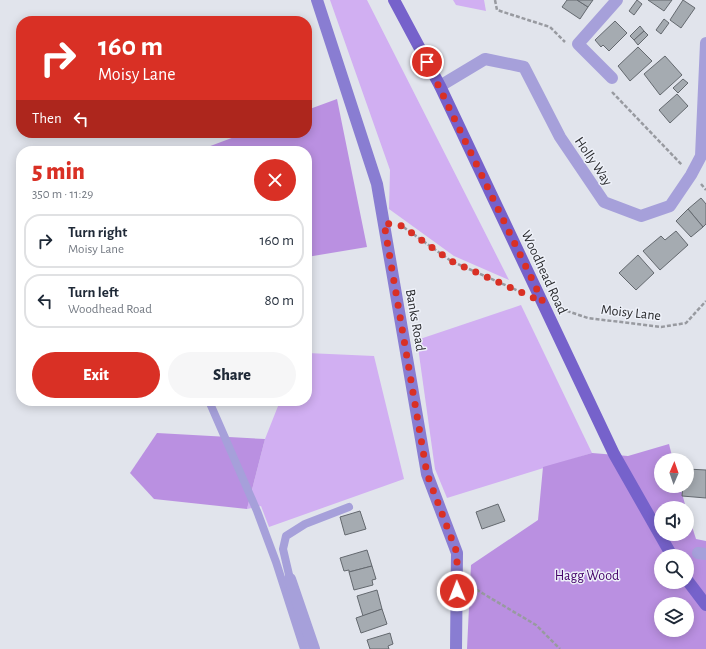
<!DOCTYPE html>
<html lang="en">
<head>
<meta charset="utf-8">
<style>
  body { margin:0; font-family:"Alegreya Sans",sans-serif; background:#f6f6f7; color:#1f2937; height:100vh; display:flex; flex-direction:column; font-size:15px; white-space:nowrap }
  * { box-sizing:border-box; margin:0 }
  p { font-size:13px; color:#747a83 }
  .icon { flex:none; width:22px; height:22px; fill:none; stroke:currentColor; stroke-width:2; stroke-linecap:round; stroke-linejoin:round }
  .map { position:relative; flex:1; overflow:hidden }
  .sheet { position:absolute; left:16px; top:146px; width:296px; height:260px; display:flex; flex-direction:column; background:#fff; border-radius:16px; box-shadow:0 2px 10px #0003 }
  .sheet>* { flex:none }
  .banner { position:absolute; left:16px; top:16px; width:296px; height:122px; border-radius:16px; box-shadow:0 2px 10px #0003; background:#d93025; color:#fff; overflow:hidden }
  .needle { width:26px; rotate:2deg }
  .buttons { position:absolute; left:654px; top:453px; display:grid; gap:8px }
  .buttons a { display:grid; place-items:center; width:40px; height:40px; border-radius:50%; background:#fff; box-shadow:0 2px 10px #0003; font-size:20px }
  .pin { position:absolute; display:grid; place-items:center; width:34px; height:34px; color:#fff; margin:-17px; border:2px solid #fff; border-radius:50%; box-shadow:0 1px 4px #0007 }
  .me { position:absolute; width:44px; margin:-22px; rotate:359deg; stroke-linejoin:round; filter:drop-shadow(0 0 3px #0008) }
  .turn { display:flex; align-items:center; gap:14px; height:84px; padding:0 16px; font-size:18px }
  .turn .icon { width:52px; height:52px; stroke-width:2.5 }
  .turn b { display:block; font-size:28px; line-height:34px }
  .then { display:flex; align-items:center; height:38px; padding:0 16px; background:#0003; gap:8px; font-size:15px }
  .round { display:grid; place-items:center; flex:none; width:42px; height:42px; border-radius:21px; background:#f6f6f7 }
  .summary { display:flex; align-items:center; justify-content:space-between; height:68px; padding:0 16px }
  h1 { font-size:24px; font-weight:800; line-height:30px; color:#d93025 }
  .cta { display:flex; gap:8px; margin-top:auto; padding:8px 16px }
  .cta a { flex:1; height:46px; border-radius:24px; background:#d93025; color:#fff; font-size:16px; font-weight:800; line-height:46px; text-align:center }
  .cta a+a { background:#f6f6f7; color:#1f2937 }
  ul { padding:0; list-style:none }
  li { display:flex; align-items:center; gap:12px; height:54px; margin:0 8px 6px; padding:0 8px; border:2px solid #e0e1e3; border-radius:16px }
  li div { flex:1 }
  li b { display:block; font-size:15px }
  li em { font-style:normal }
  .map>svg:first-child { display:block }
</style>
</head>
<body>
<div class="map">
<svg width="706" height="649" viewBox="0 0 706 649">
  <rect width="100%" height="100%" fill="#e1e4ec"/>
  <!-- green -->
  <g fill="#d1aff2">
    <polygon points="330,0 367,0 509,280 454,256 389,209 390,170"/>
    <polygon points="453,0 484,0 486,11 456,5"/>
    <polygon points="521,305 592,453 447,498 435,469 417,340"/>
    <polygon points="307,353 374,356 404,479 269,527 261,506 247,509 265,439 280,401 307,401"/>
  </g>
  <!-- forest -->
  <g fill="#ba90e1" fill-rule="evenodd">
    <polygon points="337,99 367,247 307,257 307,151 197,151 245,133 307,133 307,110"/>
    <polygon points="157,433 265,439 247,509 154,499 130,473"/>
    <path d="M669,444L673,460H661V486H680L686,508H661V534H687V511L696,539L706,541V649H467L471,565L538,520L543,467L592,453L628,456ZM661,556H687V582H661ZM661,604H687V630H661Z"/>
  </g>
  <!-- building -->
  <g fill="#a5abb1" stroke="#64696f">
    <polygon points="567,0 577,0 588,7 580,19 562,7"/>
    <polygon points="577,0 593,0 588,7"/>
    <polygon points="637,0 642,4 634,15 629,11"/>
    <polygon points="648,0 672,0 664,11"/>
    <polygon points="683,0 695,8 681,28 670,20"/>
    <polygon points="664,19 669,23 661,34 656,30"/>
    <polygon points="615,21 627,33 609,51 603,45 601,47 595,40"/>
    <polygon points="640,26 644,31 634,40 630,36"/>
    <polygon points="644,31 648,35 638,45 634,40"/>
    <polygon points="638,47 652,61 630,81 618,66"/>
    <polygon points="665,56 682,75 660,95 644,74"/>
    <polygon points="683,79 688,83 678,93 673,88"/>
    <polygon points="677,94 688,106 670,123 659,110"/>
    <polygon points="701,198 706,204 706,224 703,227 688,209"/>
    <polygon points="688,209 703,227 691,237 676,221"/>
    <polygon points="676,231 688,245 660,270 643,251 661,236 665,240"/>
    <polygon points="638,255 654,273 636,290 619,273"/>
    <polygon points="687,469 706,470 706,498 682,496 683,486 687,486"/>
    <polygon points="498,504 505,521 482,529 476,512"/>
    <polygon points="360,511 366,529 345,535 340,517"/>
    <polygon points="367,550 372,566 349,572 349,570 344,571 340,558"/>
    <polygon points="372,566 376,579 372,580 373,585 354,590 349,572"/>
    <polygon points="377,590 382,609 363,616 357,596"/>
    <polygon points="382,609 387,624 361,633 356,618"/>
    <polygon points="390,633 393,644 388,646 389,649 370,649 367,640"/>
  </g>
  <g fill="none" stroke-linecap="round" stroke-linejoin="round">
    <!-- path -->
    <g stroke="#989aa0" stroke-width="2.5" stroke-dasharray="4 2" stroke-linecap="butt">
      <polyline points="495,0 497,10 550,27 565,42"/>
      <polyline points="612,92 682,165"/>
      <polyline points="701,184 706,190"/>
      <polyline points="398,225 402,226 451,261 523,293"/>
      <polyline points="561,309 588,318 661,327 686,323 706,301"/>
      <polyline points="471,593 477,590 536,625 560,649"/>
    </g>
    <!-- lane -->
    <g stroke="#a6a0da" stroke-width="8">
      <polyline points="209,401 257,511 276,562 304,649"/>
      <polyline points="290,579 283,549 286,536 305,524 349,507"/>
    </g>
    <!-- street -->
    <g stroke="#a6a0da" stroke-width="12">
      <polyline points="612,78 578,44 617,0"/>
      <polyline points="440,86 485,59 524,67 560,137 604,202 641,216 670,206 691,175 701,156 706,43"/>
      <polyline points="698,553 706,554"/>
      <polyline points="290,579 314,649"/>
    </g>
    <!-- secondary -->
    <polyline stroke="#897dd2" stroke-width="12" points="317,0 377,184 427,474 457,553 456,649"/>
    <!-- primary -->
    <g stroke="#7662cb" stroke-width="12">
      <polyline points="394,0 440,86 614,454 672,556"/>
      <polyline points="687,580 706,605"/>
    </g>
  </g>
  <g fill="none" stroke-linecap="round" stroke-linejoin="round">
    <!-- route -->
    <polyline stroke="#d93025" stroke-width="7" stroke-dasharray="0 12.6" points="427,62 543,302 451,261 402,226 384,223 427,474 457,553 457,591"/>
  </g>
  <g text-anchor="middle" stroke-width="3" stroke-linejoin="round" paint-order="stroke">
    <!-- street labels -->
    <g font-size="14" fill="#28292c" stroke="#eef1f9">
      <text transform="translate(594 161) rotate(56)" y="5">Holly Way</text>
      <text transform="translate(545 272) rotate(65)" y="5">Woodhead Road</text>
      <text transform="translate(631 312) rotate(6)" y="5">Moisy Lane</text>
      <text transform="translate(416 320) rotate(80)" y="5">Banks Road</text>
    </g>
    <!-- park labels -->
    <g font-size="14" fill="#45036a" stroke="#eef1f9">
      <text x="587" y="580">Hagg Wood</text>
    </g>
  </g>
</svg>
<div class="buttons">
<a><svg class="needle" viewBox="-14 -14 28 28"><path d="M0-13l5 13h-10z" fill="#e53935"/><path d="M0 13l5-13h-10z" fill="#747a83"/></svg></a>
<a><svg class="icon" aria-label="sound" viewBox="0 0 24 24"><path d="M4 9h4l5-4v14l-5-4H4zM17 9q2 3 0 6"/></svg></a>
<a><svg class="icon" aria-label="search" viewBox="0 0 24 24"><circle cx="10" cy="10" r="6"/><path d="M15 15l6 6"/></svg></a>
<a><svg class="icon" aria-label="layers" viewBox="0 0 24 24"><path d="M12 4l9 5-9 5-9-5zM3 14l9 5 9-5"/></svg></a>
</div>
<div class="pin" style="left:427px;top:62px;background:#d93025"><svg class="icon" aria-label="arrive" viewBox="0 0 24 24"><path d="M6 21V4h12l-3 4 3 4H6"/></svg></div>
<svg class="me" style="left:457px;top:591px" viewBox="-20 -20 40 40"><circle r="17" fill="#d93025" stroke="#fff" stroke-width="3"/><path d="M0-11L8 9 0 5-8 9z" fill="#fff"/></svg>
<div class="banner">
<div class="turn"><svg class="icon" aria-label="right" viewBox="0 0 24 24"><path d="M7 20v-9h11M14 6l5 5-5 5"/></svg><div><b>160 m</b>Moisy Lane</div></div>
<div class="then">Then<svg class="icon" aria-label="left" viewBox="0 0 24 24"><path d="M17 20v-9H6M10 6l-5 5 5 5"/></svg></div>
</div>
<section class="sheet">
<div class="summary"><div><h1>5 min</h1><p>350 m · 11:29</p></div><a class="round" style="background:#d93025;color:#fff"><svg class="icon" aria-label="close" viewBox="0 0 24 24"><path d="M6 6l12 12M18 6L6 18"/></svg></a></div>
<ul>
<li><svg class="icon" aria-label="right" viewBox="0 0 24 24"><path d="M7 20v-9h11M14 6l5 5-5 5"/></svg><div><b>Turn right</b><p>Moisy Lane</p></div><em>160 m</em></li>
<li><svg class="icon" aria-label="left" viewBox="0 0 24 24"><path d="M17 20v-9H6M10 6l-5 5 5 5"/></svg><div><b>Turn left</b><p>Woodhead Road</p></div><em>80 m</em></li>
</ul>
<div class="cta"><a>Exit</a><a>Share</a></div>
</section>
</div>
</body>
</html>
